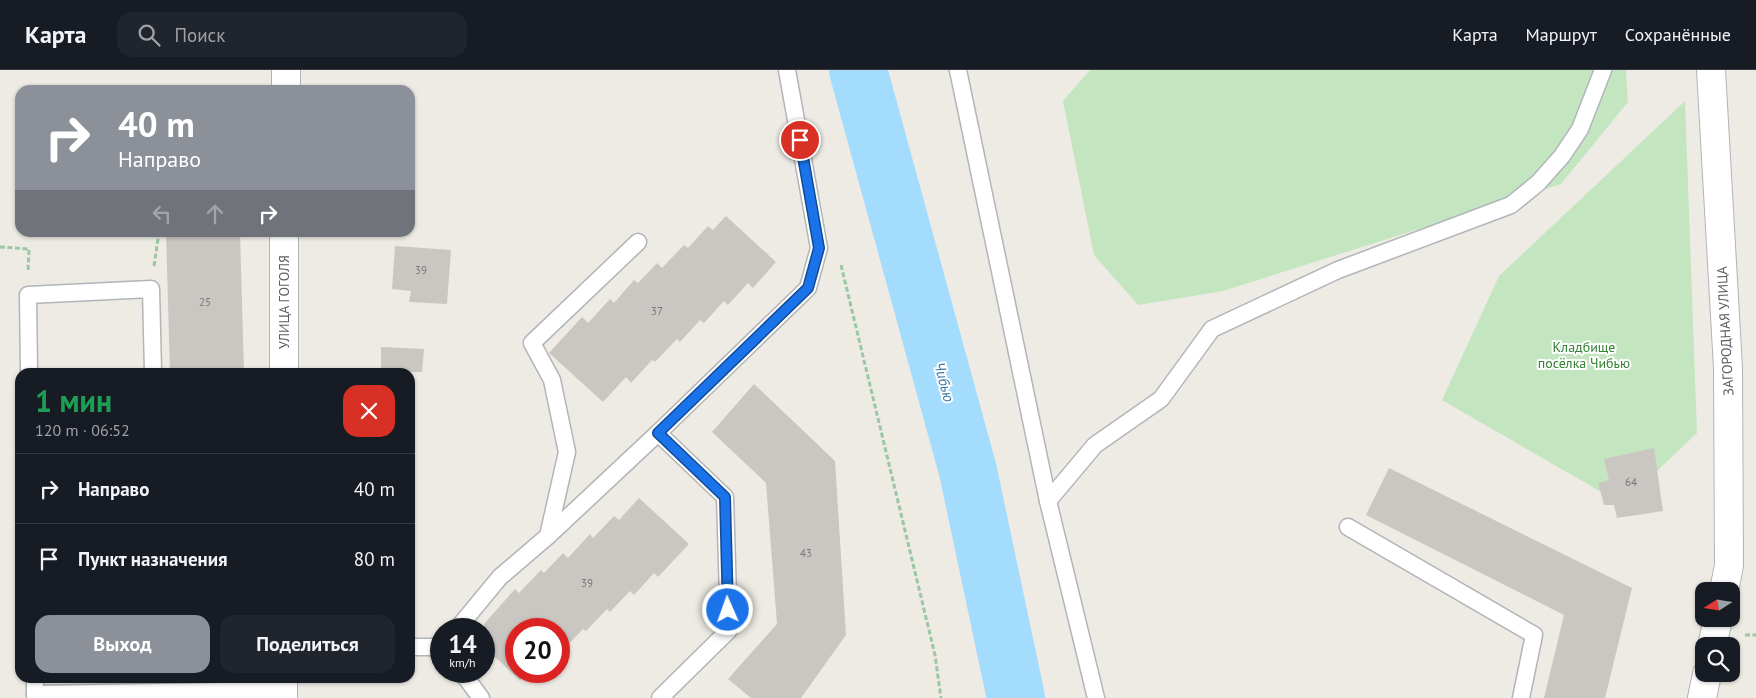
<!DOCTYPE html>
<html lang="ru">
<head>
<meta charset="utf-8">
<style>
  body { margin:0; font-family:"PT Sans",sans-serif; background:#20242c; color:#f1f3f6; height:100vh; display:flex; flex-direction:column; font-size:19px; white-space:nowrap }
  * { box-sizing:border-box; margin:0 }
  p { font-size:16px; color:#9ea1a6 }
  .icon { flex:none; width:28px; height:28px; fill:none; stroke:currentColor; stroke-width:2; stroke-linecap:round; stroke-linejoin:round }
  .map { position:relative; flex:1; overflow:hidden }
  .side { position:absolute; left:15px; top:298px; width:400px; height:315px; display:flex; flex-direction:column; background:#171b24; border-radius:15px; box-shadow:0 1px 4px #0004 }
  .side>* { flex:none }
  .hud { position:absolute; left:15px; top:15px; width:400px; height:152px; border-radius:15px; box-shadow:0 1px 4px #0004; background:#8c9099; color:#fff; overflow:hidden }
  .needle { width:32px; rotate:258deg }
  .buttons { position:absolute; left:1695px; top:512px; display:grid; gap:10px }
  .buttons a { display:grid; place-items:center; width:45px; height:45px; border-radius:10px; background:#171b24; box-shadow:0 1px 4px #0004; font-size:25px }
  .speed { position:absolute; left:430px; top:548px; display:flex; gap:10px; font-size:25px; font-weight:700; text-align:center }
  .speed>* { display:grid; place-content:center; width:65px; height:65px; border-radius:50%; background:#171b24; box-shadow:0 1px 4px #0004; line-height:1 }
  .speed small { font-size:12px; font-weight:400 }
  .speed .limit { border:8px solid #d22; background:#fff; color:#111 }
  .pin { position:absolute; display:grid; place-items:center; width:42px; height:42px; color:#fff; margin:-21px; border:2px solid #fff; border-radius:50%; box-shadow:0 1px 5px #0007 }
  .me { position:absolute; width:55px; margin:-28px; rotate:358deg; stroke-linejoin:round; filter:drop-shadow(0 0 4px #0008) }
  .turn { display:flex; align-items:center; gap:18px; height:105px; padding:0 20px; font-size:22px }
  .turn .icon { width:65px; height:65px; stroke-width:2.5 }
  .turn b { display:block; font-size:35px; line-height:42px }
  .lanes { display:flex; align-items:center; height:48px; padding:0 20px; background:#0003; justify-content:center; gap:25px; direction:ltr }
  .lanes .off { opacity:.35 }
  .round { display:grid; place-items:center; flex:none; width:52px; height:52px; border-radius:15px; background:#20242c }
  .summary { display:flex; align-items:center; justify-content:space-between; height:85px; padding:0 20px }
  h1 { font-size:30px; font-weight:700; line-height:38px; color:#1e9e55 }
  .primary-button { display:flex; gap:10px; margin-top:auto; padding:10px 20px }
  .primary-button a { flex:1; height:58px; border-radius:15px; background:#8c9099; color:#fff; font-size:20px; font-weight:700; line-height:58px; text-align:center }
  .primary-button a+a { background:#20242c; color:#f1f3f6 }
  ul { padding:0; list-style:none }
  li { display:flex; align-items:center; gap:15px; height:70px; padding:0 20px; border-top:1px solid #363941 }
  li div { flex:1 }
  li b { display:block; font-size:19px }
  li em { font-style:normal }
  header { display:flex; align-items:center; gap:30px; box-sizing:border-box; height:70px; padding:0 25px; background:#171b24; border-bottom:1px solid #363941 }
  header strong { font-size:24px }
  nav { display:flex; gap:28px; margin-inline-start:auto; font-size:18px }
  .search { width:350px; height:45px; background:#20242c; display:flex; align-items:center; gap:12px; box-sizing:border-box; padding:0 18px; border-radius:15px; color:#9ea1a6; font-size:19px }
  .map>svg:first-child { display:block }
</style>
</head>
<body>
<header>
<strong>Карта</strong>
<div class="search"><svg class="icon" aria-label="search" viewBox="0 0 24 24"><circle cx="10" cy="10" r="6"/><path d="M15 15l6 6"/></svg>Поиск</div>
<nav><a>Карта</a><a>Маршрут</a><a>Сохранённые</a></nav>
</header>
<div class="map">
<svg width="1756" height="628" viewBox="0 0 1756 628">
  <rect width="100%" height="100%" fill="#eeebe4"/>
  <!-- green -->
  <g fill="#c3e6c0">
    <polygon points="1090,0 1626,0 1628,32 1561,114 1223,221 1138,235 1094,185 1063,31"/>
    <polygon points="1685,31 1697,363 1622,434 1442,330 1499,206"/>
  </g>
  <g fill="none" stroke-linecap="round" stroke-linejoin="round">
    <!-- river -->
    <polyline stroke="#a4dcfe" stroke-width="58" points="858,0 968,401 1016,628"/>
  </g>
  <!-- building -->
  <g fill="#cac6c1">
    <polygon points="726,146 776,192 753,218 748,213 728,235 724,231 704,253 700,250 680,272 677,269 655,292 652,290 631,313 626,307 603,332 549,283 582,247 588,253 610,229 614,233 634,210 638,213 657,193 662,198 684,175 688,178 708,156 713,160"/>
    <polygon points="166,162 240,162 244,302 170,302"/>
    <polygon points="395,176 451,180 447,234 409,232 411,221 392,219"/>
    <polygon points="381,277 424,279 422,302 381,302"/>
    <polygon points="754,314 835,391 846,565 801,628 751,628 728,609 777,554 766,413 712,362"/>
    <polygon points="1654,378 1663,441 1617,448 1614,435 1604,435 1598,413 1609,410 1604,389"/>
    <polygon points="1389,398 1632,518 1605,628 1544,628 1564,545 1366,445"/>
    <polygon points="639,428 689,474 658,507 654,503 634,525 630,521 610,542 607,539 586,561 583,559 561,582 559,579 559,559 516,559 516,601 528,601 520,610 484,577 484,554 515,519 519,523 541,500 544,503 563,483 568,488 590,464 593,468 614,446 619,450"/>
  </g>
  <g fill="none" stroke-linecap="round" stroke-linejoin="round">
    <!-- service casing -->
    <g stroke="#b1b5b9" stroke-width="19">
      <g id="service">
        <polyline points="958,0 1048,431 1096,628"/>
        <polyline points="29,302 28,225 151,219 153,302"/>
        <polyline points="1048,431 1095,375 1161,329 1212,259 1338,200 1511,135 1538,113 1562,86 1580,59 1603,0"/>
        <polyline points="1348,457 1534,565 1521,628"/>
        <polyline points="548,466 658,363"/>
        <polyline points="457,559 500,507 548,466 567,382 552,310 532,273 638,172"/>
        <polyline points="410,577 441,577"/>
        <polyline points="461,601 481,628"/>
        <polyline points="35,608 35,628"/>
        <polyline points="35,624 283,620"/>
        <polyline points="660,628 729,560 725,427 658,363 808,218 819,178 787,0"/>
      </g>
    </g>
    <!-- minor casing -->
    <g stroke="#b1b5b9" stroke-width="30">
      <g id="minor">
        <polyline points="286,20 286,0"/>
        <polyline points="284,302 284,162"/>
        <polyline points="283,628 283,608"/>
      </g>
    </g>
    <!-- secondary casing -->
    <g stroke="#b0b4b9" stroke-width="30">
      <g id="secondary">
        <polyline points="1711,0 1728,298 1729,495 1724,521"/>
        <polyline points="1712,576 1718,549"/>
        <polyline points="1702,628 1707,604"/>
      </g>
    </g>
    <!-- path -->
    <g stroke="#9ac7a4" stroke-width="3" stroke-dasharray="5 2.5" stroke-linecap="butt">
      <polyline points="0,177 29,179 28,202"/>
      <polyline points="841,195 935,585 941,628"/>
      <polyline points="154,196 159,162"/>
      <polyline points="1745,565 1756,565"/>
    </g>
    <!-- service -->
    <use href="#service" stroke="#fff" stroke-width="16"/>
    <!-- minor -->
    <use href="#minor" stroke="#fff" stroke-width="28"/>
    <!-- secondary -->
    <use href="#secondary" stroke="#fff" stroke-width="28"/>
  </g>
  <g fill="none" stroke-linecap="round" stroke-linejoin="round">
    <!-- route casing -->
    <g stroke="#114b97" stroke-width="12">
      <polyline id="route" points="728,540 725,427 658,363 808,218 819,178 800,70"/>
    </g>
    <!-- route -->
    <use href="#route" stroke="#1a73e8" stroke-width="9"/>
  </g>
  <g text-anchor="middle" stroke-width="4" stroke-linejoin="round" paint-order="stroke">
    <!-- number labels -->
    <g font-size="11" fill="#787a7b">
      <text x="421" y="204">39</text>
      <text x="205" y="236">25</text>
      <text x="657" y="245">37</text>
      <text x="1631" y="416">64</text>
      <text x="806" y="487">43</text>
      <text x="587" y="517">39</text>
    </g>
    <!-- street labels -->
    <g font-size="14" fill="#5c6064" stroke="#fff">
      <text transform="translate(284 232) rotate(-90)" y="5">УЛИЦА ГОГОЛЯ</text>
      <text transform="translate(1725 261) rotate(-93)" y="5">ЗАГОРОДНАЯ УЛИЦА</text>
    </g>
    <!-- park labels -->
    <g font-size="14" fill="#368235" stroke="#fff">
      <text x="1584" y="282">Кладбище<tspan x="1584" dy="16">посёлка Чибью</tspan></text>
    </g>
    <!-- water labels -->
    <g font-size="15" font-style="italic" fill="#3e78a7" stroke="#fff">
      <text transform="translate(944 312) rotate(75)" y="5">Чибью</text>
    </g>
  </g>
</svg>
<div class="buttons">
<a><svg class="needle" viewBox="-14 -14 28 28"><path d="M0-13l5 13h-10z" fill="#e53935"/><path d="M0 13l5-13h-10z" fill="#9ea1a6"/></svg></a>
<a><svg class="icon" aria-label="search" viewBox="0 0 24 24"><circle cx="10" cy="10" r="6"/><path d="M15 15l6 6"/></svg></a>
</div>
<div class="speed"><div>14<small>km/h</small></div><div class="limit">20</div></div>
<div class="pin" style="left:800px;top:70px;background:#d93025"><svg class="icon" aria-label="arrive" viewBox="0 0 24 24"><path d="M6 21V4h12l-3 4 3 4H6"/></svg></div>
<svg class="me" style="left:728px;top:540px" viewBox="-20 -20 40 40"><circle r="17" fill="#1a73e8" stroke="#fff" stroke-width="3"/><path d="M0-11L8 9 0 5-8 9z" fill="#fff"/></svg>
<div class="hud">
<div class="turn"><svg class="icon" aria-label="right" viewBox="0 0 24 24"><path d="M7 20v-9h11M14 6l5 5-5 5"/></svg><div><b>40 m</b>Направо</div></div>
<div class="lanes"><svg class="icon off" aria-label="left" viewBox="0 0 24 24"><path d="M17 20v-9H6M10 6l-5 5 5 5"/></svg><svg class="icon off" aria-label="ahead" viewBox="0 0 24 24"><path d="M12 20V5M6 11l6-6 6 6"/></svg><svg class="icon" aria-label="right" viewBox="0 0 24 24"><path d="M7 20v-9h11M14 6l5 5-5 5"/></svg></div>
</div>
<section class="side">
<div class="summary"><div><h1>1 мин</h1><p>120 m · 06:52</p></div><a class="round" style="background:#d93025;color:#fff"><svg class="icon" aria-label="close" viewBox="0 0 24 24"><path d="M6 6l12 12M18 6L6 18"/></svg></a></div>
<ul>
<li><svg class="icon" aria-label="right" viewBox="0 0 24 24"><path d="M7 20v-9h11M14 6l5 5-5 5"/></svg><div><b>Направо</b></div><em>40 m</em></li>
<li><svg class="icon" aria-label="arrive" viewBox="0 0 24 24"><path d="M6 21V4h12l-3 4 3 4H6"/></svg><div><b>Пункт назначения</b></div><em>80 m</em></li>
</ul>
<div class="primary-button"><a>Выход</a><a>Поделиться</a></div>
</section>
</div>
</body>
</html>
